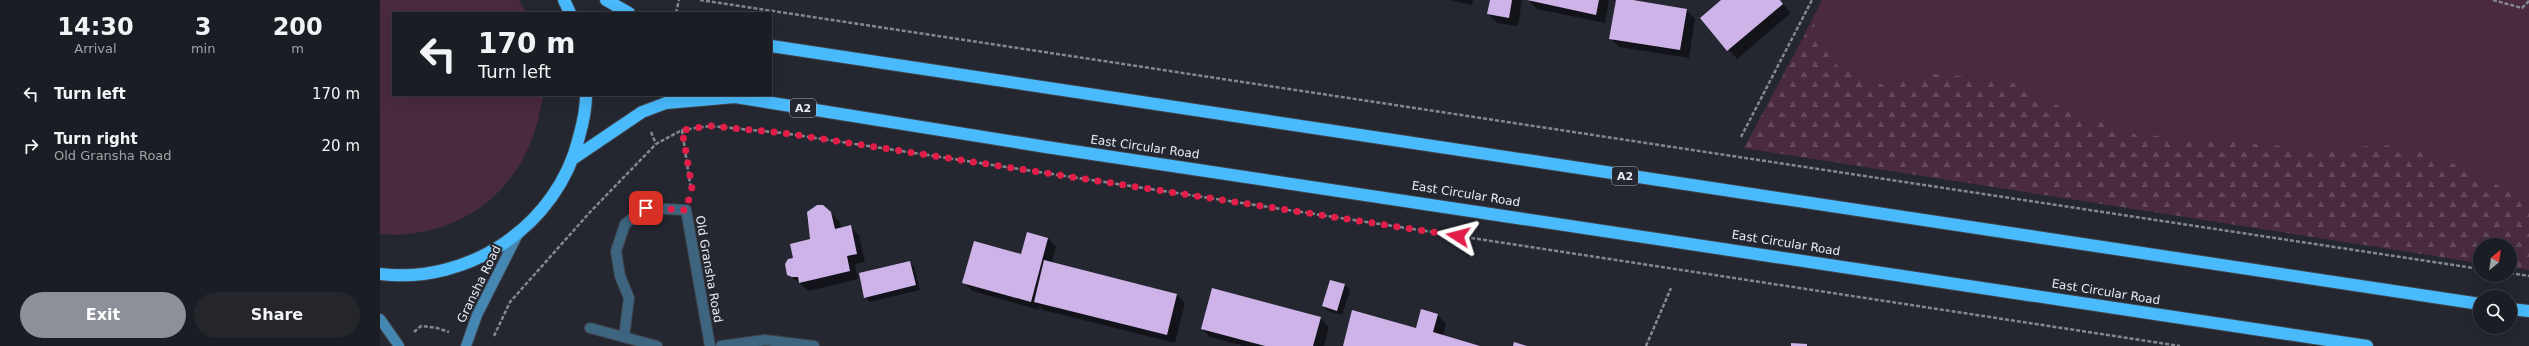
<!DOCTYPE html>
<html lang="en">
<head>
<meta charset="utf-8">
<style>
  body { margin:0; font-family:"DejaVu Sans",sans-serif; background:#24262c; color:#f1f3f6; height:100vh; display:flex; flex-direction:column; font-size:15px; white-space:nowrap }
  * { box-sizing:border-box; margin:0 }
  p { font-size:13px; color:#a0a2a6 }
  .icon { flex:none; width:22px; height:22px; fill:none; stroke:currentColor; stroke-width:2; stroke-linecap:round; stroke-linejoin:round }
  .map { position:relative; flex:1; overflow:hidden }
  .details { display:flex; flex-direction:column; background:#1b1d24; width:380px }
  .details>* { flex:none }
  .guide { position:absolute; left:12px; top:12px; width:380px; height:84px; border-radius:0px; box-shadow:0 4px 16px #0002,0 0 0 1px #393b41; background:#1b1d24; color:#f1f3f6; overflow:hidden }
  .needle { width:26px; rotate:29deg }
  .tools { position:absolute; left:2093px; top:238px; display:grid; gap:8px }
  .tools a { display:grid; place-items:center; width:44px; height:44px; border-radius:50%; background:#1b1d24; box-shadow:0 4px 16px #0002,0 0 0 1px #393b41; font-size:20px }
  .pin { position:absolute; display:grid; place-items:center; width:34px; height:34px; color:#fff; margin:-17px; border-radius:8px; box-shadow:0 2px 6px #0006 }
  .me { position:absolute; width:44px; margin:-22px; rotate:279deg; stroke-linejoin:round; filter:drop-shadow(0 0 3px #0008) }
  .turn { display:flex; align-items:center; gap:14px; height:84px; padding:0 20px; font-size:18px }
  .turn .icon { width:52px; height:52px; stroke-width:2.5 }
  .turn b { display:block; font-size:28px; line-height:34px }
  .eta { display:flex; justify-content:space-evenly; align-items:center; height:68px; text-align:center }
  .eta b { font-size:24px; font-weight:600; line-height:28px }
  .action { display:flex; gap:8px; margin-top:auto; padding:8px 20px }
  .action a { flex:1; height:46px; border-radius:24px; background:#8c9099; color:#fff; font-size:16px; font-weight:600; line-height:46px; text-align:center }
  .action a+a { background:#24262c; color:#f1f3f6 }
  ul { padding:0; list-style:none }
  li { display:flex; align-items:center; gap:12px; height:52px; padding:0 20px }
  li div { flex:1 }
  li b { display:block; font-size:15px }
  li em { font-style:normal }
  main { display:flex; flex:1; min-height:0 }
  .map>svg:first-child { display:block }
</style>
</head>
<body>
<main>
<section class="details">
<div class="eta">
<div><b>14:30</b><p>Arrival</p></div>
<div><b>3</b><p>min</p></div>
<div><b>200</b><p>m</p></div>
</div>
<ul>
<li><svg class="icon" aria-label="left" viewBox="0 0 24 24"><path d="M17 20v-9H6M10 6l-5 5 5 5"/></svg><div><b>Turn left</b></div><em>170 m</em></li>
<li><svg class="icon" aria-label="right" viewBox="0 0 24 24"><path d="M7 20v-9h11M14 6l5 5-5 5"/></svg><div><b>Turn right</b><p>Old Gransha Road</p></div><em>20 m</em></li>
</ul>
<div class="action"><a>Exit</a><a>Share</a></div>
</section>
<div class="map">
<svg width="2149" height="346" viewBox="0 0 2149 346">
  <defs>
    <pattern id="forest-firs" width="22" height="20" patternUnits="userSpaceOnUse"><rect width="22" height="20" fill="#492a3e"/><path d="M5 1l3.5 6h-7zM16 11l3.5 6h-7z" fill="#63495a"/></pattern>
  </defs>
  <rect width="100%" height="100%" fill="#242730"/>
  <!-- green -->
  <g fill="#492a3e">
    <path d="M0,0H139L147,13H13V95H163C154,161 117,213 51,230C34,234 18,236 0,234Z"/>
    <polygon points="1442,0 2149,0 2149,270 2130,267 2130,245 2100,245 2100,263 1364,148 1395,93"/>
  </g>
  <!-- forest -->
  <polygon fill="url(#forest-firs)" points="1432,21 1458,67 1504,85 1554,74 1625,79 1683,108 1755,134 1927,148 2022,145 2085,168 2149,201 2149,270 2130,267 2130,245 2100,245 2100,263 1364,148"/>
  <!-- shadow -->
  <g fill="#0007">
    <polygon points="1069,0 1093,0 1092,5"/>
    <polygon points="1111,0 1142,0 1138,26 1117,23 1108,14"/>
    <polygon points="1229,0 1225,23 1157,9 1149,1"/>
    <polygon points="1237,0 1307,10 1315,19 1309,58 1239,47 1230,38"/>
    <polygon points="1343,0 1400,0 1411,13 1357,59 1321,18"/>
    <polygon points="437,206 447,209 460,222 461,228 470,227 479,235 485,262 475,264 478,279 429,291 408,274 415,258 432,240 427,218 432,208"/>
    <polygon points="668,238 676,247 672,262 797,295 805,303 795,343 663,310 660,306 659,310 592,291 584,282 642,255"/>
    <polygon points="530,262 534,267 540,290 490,302 485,297"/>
    <polygon points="951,281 965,285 970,290 962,315 948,311 943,306"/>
    <polygon points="1058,315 1066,324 1063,336 1098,346 964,346 1037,329"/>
    <polygon points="940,318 949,327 944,346 864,346 830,337 822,329"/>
  </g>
  <!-- building -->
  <g fill="#ceb3e8">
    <polygon points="1110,0 1132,0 1129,18 1107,14"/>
    <polygon points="1147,0 1219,0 1216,15"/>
    <polygon points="1236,0 1253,0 1307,9 1300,50 1229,39"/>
    <polygon points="1341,0 1400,0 1403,4 1347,51 1320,18"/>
    <polygon points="437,205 443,205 451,212 455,229 471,225 477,254 467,256 470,271 419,283 418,277 412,277 407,275 405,264 408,259 413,258 410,244 430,239 427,212"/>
    <polygon points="647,232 668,238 651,302 582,283 594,241 641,254"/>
    <polygon points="664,260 797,294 787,335 654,302"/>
    <polygon points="530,261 536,285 484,298 479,273"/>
    <polygon points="950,280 965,284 957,311 942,306"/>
    <polygon points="832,288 941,317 933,346 885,346 821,329"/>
    <polygon points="1041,309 1058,314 1053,332 1100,346 963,346 972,310 1036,328"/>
    <polygon points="1134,342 1147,346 1133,346"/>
    <polygon points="1411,343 1427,344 1427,346 1411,346"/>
  </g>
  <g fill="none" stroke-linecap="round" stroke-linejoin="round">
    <!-- street casing -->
    <g stroke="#40424b" stroke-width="12">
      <g id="street">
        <polyline points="210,328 277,346"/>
        <polyline points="244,337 249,298 240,276 236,251 245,224 266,208 306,210 330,346"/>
        <polyline points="341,346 385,340 434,346"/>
      </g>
    </g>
    <!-- secondary casing -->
    <g stroke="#40424b" stroke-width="12">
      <g id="secondary">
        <polyline points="0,319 19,346"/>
        <polyline points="86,346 97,315 138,234"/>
      </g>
    </g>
    <!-- highway casing -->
    <g stroke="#40424b" stroke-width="14">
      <g id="highway">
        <polyline points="184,0 190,13"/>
        <polyline points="226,0 249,13"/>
        <polyline points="391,46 2100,304"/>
        <polyline points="194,158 262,112 286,103 355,97 666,147 1987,346"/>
        <path d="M0,274C89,285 178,225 199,137C203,123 206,110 206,95"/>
        <polyline points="2130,309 2149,311"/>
      </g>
    </g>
    <!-- path -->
    <g stroke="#84878f" stroke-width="2.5" stroke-dasharray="4 2" stroke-linecap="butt">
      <polyline points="320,0 2100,269"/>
      <polyline points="2113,0 2142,8 2149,1"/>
      <polyline points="296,13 299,0"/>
      <polyline points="302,130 311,190"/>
      <polyline points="271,132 276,144"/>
      <polyline points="1361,137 1432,0"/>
      <polyline points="2130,273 2149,276"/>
      <polyline points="34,332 41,326 57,328 69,332"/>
      <polyline points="114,336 130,302 211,211 276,144 302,130 330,126 403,133 1800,346"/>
      <polyline points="1266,346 1291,288"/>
    </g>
    <!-- street -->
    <use href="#street" stroke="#3d6580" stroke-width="10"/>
    <!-- secondary -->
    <use href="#secondary" stroke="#4487b2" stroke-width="10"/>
    <!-- highway -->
    <use href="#highway" stroke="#49bafc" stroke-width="12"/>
  </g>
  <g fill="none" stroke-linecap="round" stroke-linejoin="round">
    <!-- route -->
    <polyline stroke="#e11d48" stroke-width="7" stroke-dasharray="0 12.6" points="266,208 306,210 312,187 302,130 330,126 404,133 1078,236"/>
  </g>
  <g text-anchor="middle" stroke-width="4" stroke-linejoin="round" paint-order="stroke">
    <!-- shield labels -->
    <g fill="#242730" stroke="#aeb0b8" stroke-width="1">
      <rect x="410" y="99" width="26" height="18" rx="3"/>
      <rect x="1232" y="167" width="26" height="18" rx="3"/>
    </g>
    <g font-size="11" font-weight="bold" fill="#e9ebf2">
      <text x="423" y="112">A2</text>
      <text x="1245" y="180">A2</text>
    </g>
    <!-- street labels -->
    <g font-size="12" fill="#e9ebf2" stroke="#242730">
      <text transform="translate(765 147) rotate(8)" y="4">East Circular Road</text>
      <text transform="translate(1086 194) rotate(9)" y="4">East Circular Road</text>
      <text transform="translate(1406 243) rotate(9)" y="4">East Circular Road</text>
      <text transform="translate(329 269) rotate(80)" y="4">Old Gransha Road</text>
      <text transform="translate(99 284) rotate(-64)" y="4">Gransha Road</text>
      <text transform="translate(1726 292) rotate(9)" y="4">East Circular Road</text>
    </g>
  </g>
</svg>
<div class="tools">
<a><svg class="needle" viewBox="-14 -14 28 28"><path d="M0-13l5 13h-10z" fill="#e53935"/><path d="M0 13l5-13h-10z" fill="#a0a2a6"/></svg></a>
<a><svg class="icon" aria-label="search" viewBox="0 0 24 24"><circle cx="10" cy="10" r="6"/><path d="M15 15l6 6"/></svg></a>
</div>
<div class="pin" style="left:266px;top:208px;background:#d93025"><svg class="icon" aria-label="arrive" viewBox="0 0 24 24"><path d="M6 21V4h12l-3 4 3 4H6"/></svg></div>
<svg class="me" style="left:1078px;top:236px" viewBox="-20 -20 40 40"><path d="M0-17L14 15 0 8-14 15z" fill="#e11d48" stroke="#fff" stroke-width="4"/></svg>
<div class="guide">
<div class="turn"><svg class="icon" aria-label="left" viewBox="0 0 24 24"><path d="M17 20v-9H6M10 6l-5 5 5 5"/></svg><div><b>170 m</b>Turn left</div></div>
</div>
</div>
</main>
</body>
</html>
